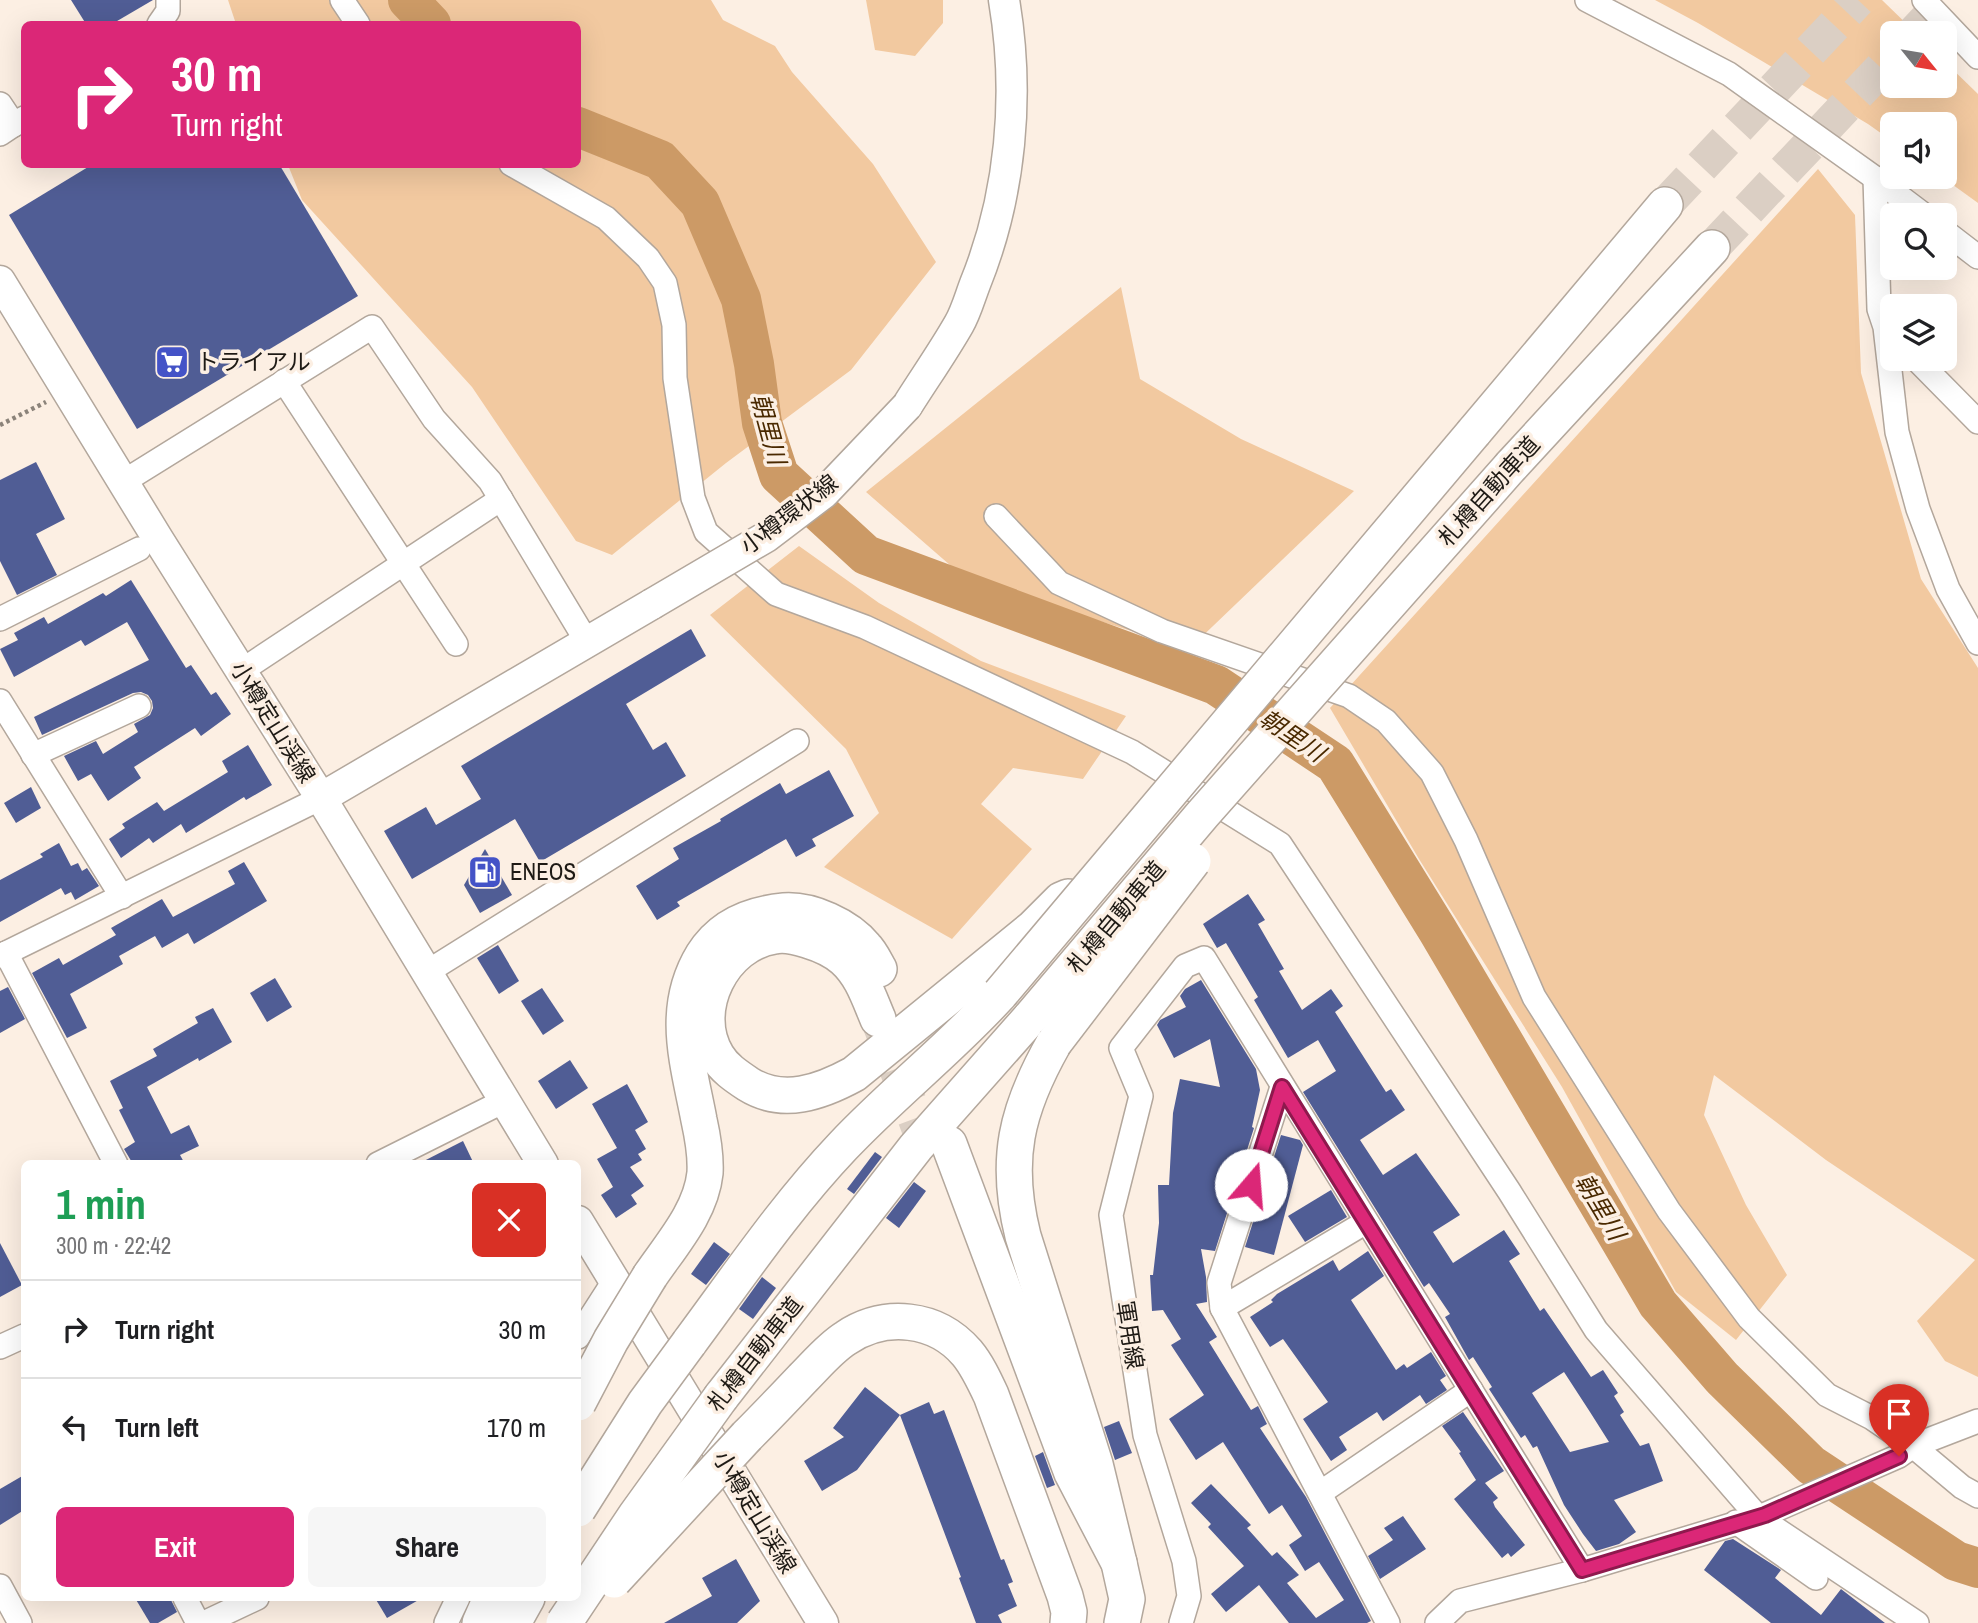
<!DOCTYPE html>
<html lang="en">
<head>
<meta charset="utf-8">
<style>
  body { margin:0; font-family:"Archivo Narrow","Noto Sans JP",sans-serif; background:#f6f6f6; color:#202124; height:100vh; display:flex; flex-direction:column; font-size:26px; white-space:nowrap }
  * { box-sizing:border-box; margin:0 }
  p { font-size:23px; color:#757577 }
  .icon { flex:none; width:38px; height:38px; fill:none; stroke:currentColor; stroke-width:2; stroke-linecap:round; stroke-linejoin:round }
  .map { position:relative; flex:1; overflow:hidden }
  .side { position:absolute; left:21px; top:1160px; width:560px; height:441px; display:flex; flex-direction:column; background:#fff; border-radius:10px; box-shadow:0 7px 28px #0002 }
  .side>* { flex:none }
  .banner { position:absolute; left:21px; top:21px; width:560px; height:147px; border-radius:10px; box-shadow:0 7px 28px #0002; background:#db2777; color:#fff; overflow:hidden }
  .needle { width:46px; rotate:120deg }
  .controls { position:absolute; left:1880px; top:21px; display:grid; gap:14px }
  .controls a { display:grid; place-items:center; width:77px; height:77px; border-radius:10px; background:#fff; box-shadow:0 7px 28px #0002; font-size:35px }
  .pin { position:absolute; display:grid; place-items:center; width:60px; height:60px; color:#fff; margin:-72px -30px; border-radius:50% 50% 50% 0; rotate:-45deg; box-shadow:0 0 7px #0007 }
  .pin .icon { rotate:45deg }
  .me { position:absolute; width:77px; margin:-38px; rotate:18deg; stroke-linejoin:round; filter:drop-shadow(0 0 5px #0008) }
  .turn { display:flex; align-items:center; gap:24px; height:147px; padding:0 35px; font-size:32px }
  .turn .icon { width:91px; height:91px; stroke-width:2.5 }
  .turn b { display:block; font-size:49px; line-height:60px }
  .round { display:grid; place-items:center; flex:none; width:74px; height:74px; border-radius:10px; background:#f6f6f6 }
  .head { display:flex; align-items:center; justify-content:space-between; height:119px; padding:0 35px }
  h1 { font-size:42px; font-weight:700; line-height:52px; color:#1e9e55 }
  .button { display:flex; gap:14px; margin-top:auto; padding:14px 35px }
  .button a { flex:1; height:80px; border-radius:10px; background:#db2777; color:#fff; font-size:28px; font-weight:700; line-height:80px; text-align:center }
  .button a+a { background:#f6f6f6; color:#202124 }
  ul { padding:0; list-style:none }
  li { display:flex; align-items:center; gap:21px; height:98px; padding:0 35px; border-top:2px solid #e0e0e0 }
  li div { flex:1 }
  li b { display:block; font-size:26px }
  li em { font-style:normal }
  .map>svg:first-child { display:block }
</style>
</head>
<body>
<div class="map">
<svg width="1978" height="1623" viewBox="0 0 1978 1623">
  <rect width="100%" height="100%" fill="#fcefe3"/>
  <!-- green -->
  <g fill="#f2c9a0">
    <polygon points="228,0 711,0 723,20 775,46 792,72 873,164 936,262 851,370 726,463 612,555 576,541 472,387 302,200 288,165 578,164 578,24 236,24"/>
    <polygon points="866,0 943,0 943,23 915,56 875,50"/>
    <polygon points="1655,0 1882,0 1916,33 1892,33 1892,86 1944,86 1944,61 1978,94 1978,203 1942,177 1944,177 1944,124 1892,124 1892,141 1868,124 1698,23"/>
    <polygon points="1818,169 1855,215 1861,373 1921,579 1978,668 1978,1377 1945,1361 1917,1321 1975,1260 1826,1160 1714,1075 1704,1115 1746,1205 1787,1275 1736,1340 1676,1292 1562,1087 1419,859 1330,708"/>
    <polygon points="1121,287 1140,379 1241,439 1354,491 1189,649 966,579 866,492"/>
    <polygon points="799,546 879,603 981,661 1126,716 1083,779 1013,768 981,804 1032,849 952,939 824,867 879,813 846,749 710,615"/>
  </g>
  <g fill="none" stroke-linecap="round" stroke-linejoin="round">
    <!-- river -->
    <g stroke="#cc9a66" stroke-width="40">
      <polyline points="408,0 431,24"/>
      <polyline points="578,127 660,160 700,203 741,299 754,364 762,423 779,475 866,555 1216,685 1335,764 1438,931 1658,1304 1722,1378 1811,1465 1956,1561 1978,1568"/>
    </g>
  </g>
  <!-- building -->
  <g fill="#505d95" fill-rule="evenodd">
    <polygon points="71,0 153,0 112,24 86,24"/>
    <polygon points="93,164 279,164 358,296 137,429 9,215"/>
    <polygon points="36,462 65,519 36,534 57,575 17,595 0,561 0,480"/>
    <polygon points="131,580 186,668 191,665 211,695 216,692 231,714 201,736 195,728 134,767 141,778 108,801 91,774 78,781 64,756 96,741 103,754 138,732 134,724 150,715 153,708 152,701 148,695 141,692 133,693 42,735 34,717 149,660 127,622 85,646 81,640 14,677 0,649 18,640 14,633 44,617 48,624 103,593 106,596"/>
    <polygon points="691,629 706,656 626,704 653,750 666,742 686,776 540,862 515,819 412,879 384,831 426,807 436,825 481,799 461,766"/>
    <polygon points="248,745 272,785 246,800 244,797 186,833 181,824 153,843 149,838 121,858 109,839 125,828 122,824 157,802 164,811 228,772 222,761"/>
    <polygon points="829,770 854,816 812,839 816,846 796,857 786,839 677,902 680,906 657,920 636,886 679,859 673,848 721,821 720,819 780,783 786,794"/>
    <polygon points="31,787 41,808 16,823 4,803"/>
    <polygon points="59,843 71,866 78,863 82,871 87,868 99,886 75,900 71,892 65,895 61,888 0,922 0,880 43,857 40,854"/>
    <polygon points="485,849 512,895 480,913 464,885"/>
    <polygon points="244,862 267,901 194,944 188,933 162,948 155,936 119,956 123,964 70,994 87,1028 67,1038 32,973 59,958 63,965 116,935 111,928 162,899 173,917 235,884 228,871"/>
    <path d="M1248,894L1265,920L1258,924L1284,969L1279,971L1302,1010L1331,989L1343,1006L1335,1012L1386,1092L1391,1089L1405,1110L1360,1140L1383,1175L1416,1153L1460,1215L1433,1232L1453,1263L1504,1230L1520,1254L1509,1261L1540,1311L1544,1308L1591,1377L1603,1370L1618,1393L1614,1396L1624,1412L1620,1415L1640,1446L1649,1443L1663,1481L1614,1500L1636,1532L1619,1544L1596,1551L1583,1534L1564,1505L1537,1446L1533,1448L1525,1435L1521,1438L1489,1389L1492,1387L1473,1357L1469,1360L1445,1317L1450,1314L1429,1283L1424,1287L1303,1092L1336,1071L1318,1040L1288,1058L1254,1000L1258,997L1226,943L1217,948L1203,924ZM1564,1372L1590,1412L1609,1442L1570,1452L1532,1393Z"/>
    <polygon points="498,945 519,981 499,994 477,958"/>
    <polygon points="275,978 292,1007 267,1022 250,993"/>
    <polygon points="1201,980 1256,1069 1260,1090 1252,1127 1254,1128 1215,1251 1201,1249 1206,1277 1207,1302 1196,1304 1217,1337 1209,1342 1251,1410 1258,1406 1267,1424 1260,1428 1306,1497 1371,1621 1367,1623 1289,1623 1259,1585 1226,1612 1211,1594 1244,1566 1208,1527 1211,1524 1191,1503 1211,1484 1251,1525 1247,1528 1272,1556 1277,1552 1299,1575 1287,1583 1316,1618 1344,1600 1319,1562 1305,1571 1289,1545 1302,1536 1282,1505 1269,1514 1223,1442 1196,1460 1169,1419 1204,1395 1171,1345 1181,1339 1163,1310 1152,1311 1150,1275 1153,1275 1159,1223 1158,1185 1169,1185 1173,1113 1180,1079 1220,1087 1210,1039 1174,1058 1157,1025 1160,1020 1186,1007 1180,996 1185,989"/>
    <polygon points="8,987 25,1019 0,1033 0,991"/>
    <polygon points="542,988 564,1021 543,1035 521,1001"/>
    <polygon points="213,1008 232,1042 199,1061 198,1058 147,1087 171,1134 189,1125 199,1146 180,1155 185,1164 133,1164 124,1149 135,1142 119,1110 123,1108 110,1081 157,1056 153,1049 198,1023 195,1017"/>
    <polygon points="570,1060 588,1088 556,1109 538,1081"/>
    <polygon points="627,1084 648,1122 635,1130 646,1149 638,1154 642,1160 630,1167 644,1186 631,1195 637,1204 616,1218 601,1195 613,1187 597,1159 617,1148 592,1104"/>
    <polygon points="1281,1135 1300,1140 1303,1145 1274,1255 1245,1247"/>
    <polygon points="463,1141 474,1164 418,1164"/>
    <polygon points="875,1152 882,1157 854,1194 847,1189"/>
    <polygon points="914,1182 926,1191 899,1228 886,1218"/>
    <polygon points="1331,1190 1347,1217 1305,1242 1288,1216"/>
    <polygon points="714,1242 730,1254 706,1285 691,1274"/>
    <polygon points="0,1243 22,1285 0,1297"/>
    <polygon points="1368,1251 1384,1276 1351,1300 1396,1370 1404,1364 1407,1368 1431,1352 1446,1376 1440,1380 1447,1390 1426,1404 1420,1395 1383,1421 1377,1412 1339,1437 1347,1450 1331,1461 1303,1419 1328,1402 1283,1339 1270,1347 1250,1317 1273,1302 1271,1300 1277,1294 1333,1260 1339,1271"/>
    <polygon points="762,1277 776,1288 753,1319 739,1309"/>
    <polygon points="865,1387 900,1415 929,1402 934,1414 944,1410 1001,1560 1004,1559 1013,1582 1008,1584 1017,1606 998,1615 1002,1623 976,1623 959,1578 961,1577 900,1415 857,1470 822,1491 804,1461 844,1437 833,1428"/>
    <polygon points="1463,1412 1504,1471 1485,1483 1498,1498 1493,1502 1495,1507 1525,1545 1511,1557 1508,1553 1502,1558 1454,1499 1476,1480 1459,1453 1461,1452 1442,1426"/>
    <polygon points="1119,1421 1132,1453 1115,1460 1104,1427"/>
    <polygon points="1043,1452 1055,1485 1047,1488 1035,1456"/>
    <polygon points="24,1475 24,1510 0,1525 0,1489"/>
    <polygon points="1403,1516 1426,1549 1380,1579 1368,1556 1393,1540 1384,1528"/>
    <polygon points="1733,1539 1781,1570 1775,1578 1821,1615 1841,1589 1885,1623 1771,1623 1704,1570 1725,1541"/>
    <polygon points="736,1559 760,1601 737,1623 664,1623 712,1596 702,1578"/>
    <polygon points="135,1598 170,1598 177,1612 158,1623 150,1623"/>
    <polygon points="375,1598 422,1598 387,1618"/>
  </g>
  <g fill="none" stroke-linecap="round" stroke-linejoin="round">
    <!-- highway-tunnel -->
    <g stroke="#dbcfc4" stroke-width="35" stroke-dasharray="35 18" stroke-linecap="butt">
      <polyline points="1914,33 1945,0"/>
      <polyline points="1665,205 1858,0"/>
      <polyline points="1712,248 1892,57"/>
      <polyline points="878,1019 933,1166"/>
    </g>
    <!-- minor casing -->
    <g stroke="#b3a79c" stroke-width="26">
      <g id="minor">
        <polyline points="342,0 358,24"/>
        <polyline points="1587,0 1729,74 1875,178 1924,215"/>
        <polyline points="1924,0 1978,57"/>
        <polyline points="159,24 168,11 168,0"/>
        <polyline points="0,104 14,125"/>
        <polyline points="0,134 24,118"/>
        <polyline points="511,164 606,218 648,258 665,283 674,325 675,378 693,498 706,532 776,594 865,627 1132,752 1280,844 1509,1191 1596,1330 1758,1517 1917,1623"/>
        <polyline points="1875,178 1879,309 1885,327 1897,432 1918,509 1948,589 1978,643"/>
        <polyline points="1944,231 1978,257"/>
        <polyline points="1916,359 1978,422"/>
        <polyline points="284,381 456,644"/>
        <polyline points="123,482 372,327 434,419 490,481 587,642"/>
        <polyline points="996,516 1059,583 1162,631 1349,696 1386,721 1432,773 1466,840 1534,997 1669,1211 1749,1318 1827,1395 1872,1418 1913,1446 1962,1487 1978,1496"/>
        <polyline points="0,619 139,549"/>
        <polyline points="241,671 501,499"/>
        <polyline points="0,701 122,897"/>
        <polyline points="33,755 139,706"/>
        <polyline points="6,953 116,1164"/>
        <polyline points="0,956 321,798"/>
        <polyline points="427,972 797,741"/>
        <polyline points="1282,1087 1219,1283 1222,1308 1388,1623"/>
        <polyline points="378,1164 504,1101"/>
        <polyline points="1222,1308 1366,1222"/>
        <polyline points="578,1337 614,1281"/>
        <polyline points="0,1347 24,1336"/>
        <polyline points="1320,1493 1471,1390"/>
        <polyline points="1736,1522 1816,1578"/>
        <polyline points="0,1586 20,1623"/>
        <polyline points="185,1598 198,1623"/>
        <polyline points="204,1623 257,1598"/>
        <polyline points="446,1623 458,1598"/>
        <polyline points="1181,1623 1189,1596 1184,1561 1145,1435 1111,1215 1141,1096 1121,1048 1185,966 1204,958 1582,1570"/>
        <polyline points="1437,1623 1460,1601 1582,1570 1764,1515 1899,1456 1913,1446 1978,1421"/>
      </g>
    </g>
    <!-- major casing -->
    <g stroke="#b3a79c" stroke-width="33">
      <g id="major">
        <polyline points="0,281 158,539 321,798 543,1164"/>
        <path d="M907,406C924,379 943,352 959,324C966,312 970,297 975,284C1011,195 1020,95 1004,0"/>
        <polyline points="321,798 652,604"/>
        <polyline points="578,1221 823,1623"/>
      </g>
    </g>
    <!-- highway casing -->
    <g stroke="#b3a79c" stroke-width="38">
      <g id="highway">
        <polyline points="1474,432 1665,205"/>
        <polyline points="1511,466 1712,248"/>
        <path d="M878,1019C869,998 862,975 844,959C833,949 820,944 807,940C797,937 784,934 775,936C723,943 689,1010 717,1056C724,1068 736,1076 748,1084C783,1106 821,1092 854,1074L1033,928L1061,900L1068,897"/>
        <path d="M1054,1043C1016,1110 1004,1160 1023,1236L1095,1464L1119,1563"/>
        <polyline points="949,1144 1072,1473 1119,1563 1127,1599 1122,1623"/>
        <path d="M650,1276C671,1245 701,1212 705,1173C706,1155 703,1138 699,1120C688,1062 670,1009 703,955C721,926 752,914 784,911C811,909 848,926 865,947C871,953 875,962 879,969"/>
        <path d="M689,1343C738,1277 786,1206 843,1146C893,1093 951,1048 1000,994"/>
        <polyline points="721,1397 916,1147 1031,1017"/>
        <path d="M747,1436C766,1417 785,1397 803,1378C817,1364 830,1348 846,1338C885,1312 936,1317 967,1353C977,1365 984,1380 991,1395L1065,1596L1069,1612L1068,1623"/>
        <polyline points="480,1623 491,1598"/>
        <polyline points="513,1623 527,1598"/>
      </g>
    </g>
    <!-- path -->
    <polyline stroke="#8b837a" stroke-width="4.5" stroke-dasharray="3.5 3.5" stroke-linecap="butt" points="0,425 46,402"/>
    <!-- minor -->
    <use href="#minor" stroke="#fff" stroke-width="23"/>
    <!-- major -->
    <use href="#major" stroke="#fff" stroke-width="30"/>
    <!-- highway -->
    <use href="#highway" stroke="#fff" stroke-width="35"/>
    <!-- major-bridge casing -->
    <g stroke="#b3a79c" stroke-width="33" stroke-linecap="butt">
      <polyline id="major-bridge" points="652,604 766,537 824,493 907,406"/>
    </g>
    <!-- highway-bridge casing -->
    <g stroke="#b3a79c" stroke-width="38" stroke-linecap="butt">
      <g id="highway-bridge">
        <polyline points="1000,994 1474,432"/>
        <polyline points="1031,1017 1202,815 1511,466"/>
        <polyline points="1054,1043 1193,861"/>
        <polyline points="578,1403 611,1340 650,1276"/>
        <polyline points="578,1509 645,1403 689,1343"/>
        <polyline points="614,1580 747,1436"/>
        <polyline points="564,1623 636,1515 721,1397"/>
      </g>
    </g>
    <!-- major-bridge -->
    <use href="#major-bridge" stroke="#fff" stroke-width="30"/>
    <!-- highway-bridge -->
    <use href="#highway-bridge" stroke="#fff" stroke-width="35"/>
  </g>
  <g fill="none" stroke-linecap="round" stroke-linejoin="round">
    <!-- route casing -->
    <g stroke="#8e194d" stroke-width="18">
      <polyline id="route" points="1251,1185 1282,1087 1582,1570 1765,1515 1899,1456"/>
    </g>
    <!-- route -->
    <use href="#route" stroke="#db2777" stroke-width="12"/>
  </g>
  <!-- icons -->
  <defs>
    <g id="supermarket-square" transform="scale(1.75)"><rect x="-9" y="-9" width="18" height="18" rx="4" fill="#4453c7" stroke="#fcefe3"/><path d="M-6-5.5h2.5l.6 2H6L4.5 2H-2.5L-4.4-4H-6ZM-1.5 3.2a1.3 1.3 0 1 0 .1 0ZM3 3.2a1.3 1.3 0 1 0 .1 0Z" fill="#fff"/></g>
    <g id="fuel-square" transform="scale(1.75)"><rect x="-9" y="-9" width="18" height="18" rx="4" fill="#4453c7" stroke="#fcefe3"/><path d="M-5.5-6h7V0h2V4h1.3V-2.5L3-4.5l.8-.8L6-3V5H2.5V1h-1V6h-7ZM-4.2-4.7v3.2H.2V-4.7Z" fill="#fff"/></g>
  </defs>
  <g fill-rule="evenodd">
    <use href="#supermarket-square" x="172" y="362"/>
    <use href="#fuel-square" x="485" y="872"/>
  </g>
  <g text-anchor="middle" stroke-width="7" stroke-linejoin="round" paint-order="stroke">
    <!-- poi labels -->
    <g font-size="23" fill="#1e1a15" stroke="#fcefe3" text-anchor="start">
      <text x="196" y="370">トライアル</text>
      <text x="510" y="880">ENEOS</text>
    </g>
    <!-- street labels -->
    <g font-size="23" fill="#1e1a15" stroke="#fcefe3">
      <text transform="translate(1489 491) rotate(-48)" y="8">札樽自動車道</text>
      <text transform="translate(789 514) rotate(-37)" y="8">小樽環状線</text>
      <text transform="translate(273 722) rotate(58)" y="8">小樽定山渓線</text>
      <text transform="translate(1116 917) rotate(-50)" y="8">札樽自動車道</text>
      <text transform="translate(1130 1335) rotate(81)" y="8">軍用線</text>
      <text transform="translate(755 1354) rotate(-52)" y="8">札樽自動車道</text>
      <text transform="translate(755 1512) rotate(59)" y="8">小樽定山渓線</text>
    </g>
    <!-- water labels -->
    <g font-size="24" font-style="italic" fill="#4a2900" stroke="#fcefe3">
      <text transform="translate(768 429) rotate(75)" y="8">朝里川</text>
      <text transform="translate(1292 736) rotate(34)" y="8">朝里川</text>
      <text transform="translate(1600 1207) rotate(59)" y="8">朝里川</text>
    </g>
  </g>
</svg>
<div class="controls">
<a><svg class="needle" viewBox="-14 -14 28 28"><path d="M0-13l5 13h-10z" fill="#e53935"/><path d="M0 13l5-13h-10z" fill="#757577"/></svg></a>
<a><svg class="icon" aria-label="sound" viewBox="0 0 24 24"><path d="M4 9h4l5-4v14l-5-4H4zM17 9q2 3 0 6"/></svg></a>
<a><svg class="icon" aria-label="search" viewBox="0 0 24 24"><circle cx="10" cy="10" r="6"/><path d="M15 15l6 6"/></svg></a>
<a><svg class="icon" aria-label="layers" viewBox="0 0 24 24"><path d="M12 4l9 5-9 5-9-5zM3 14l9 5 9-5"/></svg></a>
</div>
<div class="pin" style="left:1899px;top:1456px;background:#d93025"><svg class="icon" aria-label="arrive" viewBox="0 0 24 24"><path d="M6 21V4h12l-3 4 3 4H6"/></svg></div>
<svg class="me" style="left:1251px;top:1185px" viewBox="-20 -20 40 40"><circle r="19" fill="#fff"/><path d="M0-13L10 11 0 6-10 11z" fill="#db2777"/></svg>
<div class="banner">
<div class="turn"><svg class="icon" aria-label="right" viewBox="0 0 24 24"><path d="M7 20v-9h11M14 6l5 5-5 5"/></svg><div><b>30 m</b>Turn right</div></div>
</div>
<section class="side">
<div class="head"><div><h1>1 min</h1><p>300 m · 22:42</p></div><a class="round" style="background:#d93025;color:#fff"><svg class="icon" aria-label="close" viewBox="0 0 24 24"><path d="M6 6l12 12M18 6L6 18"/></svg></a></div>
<ul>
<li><svg class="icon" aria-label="right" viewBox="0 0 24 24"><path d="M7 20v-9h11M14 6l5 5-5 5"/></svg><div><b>Turn right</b></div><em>30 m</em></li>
<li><svg class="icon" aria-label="left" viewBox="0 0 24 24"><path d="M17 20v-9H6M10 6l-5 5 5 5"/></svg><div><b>Turn left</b></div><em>170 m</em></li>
</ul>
<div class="button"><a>Exit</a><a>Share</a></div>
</section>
</div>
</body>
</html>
